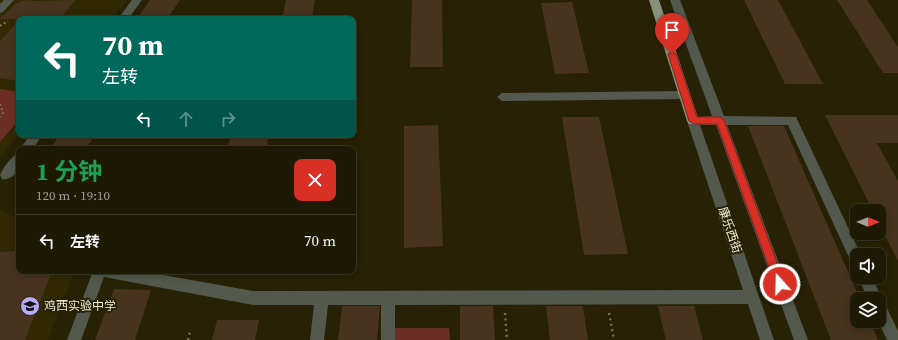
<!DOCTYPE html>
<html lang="zh">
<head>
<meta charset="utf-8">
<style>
  body { margin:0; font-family:"Source Serif 4","Noto Sans SC",serif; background:#2a2613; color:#f1f3f6; height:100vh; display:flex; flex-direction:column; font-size:15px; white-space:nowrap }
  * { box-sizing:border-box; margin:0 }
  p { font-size:13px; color:#a0a09a }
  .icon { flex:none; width:22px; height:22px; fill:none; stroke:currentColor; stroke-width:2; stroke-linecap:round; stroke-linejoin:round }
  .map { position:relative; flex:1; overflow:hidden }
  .side { position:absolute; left:16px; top:146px; width:340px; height:128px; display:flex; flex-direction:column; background:#1d1904; border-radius:8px; box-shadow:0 2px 10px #0003,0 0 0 1px #3b3826 }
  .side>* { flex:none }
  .hud { position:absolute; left:16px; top:16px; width:340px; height:122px; border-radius:8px; box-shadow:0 2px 10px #0003,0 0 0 1px #3b3826; background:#00695c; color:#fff; overflow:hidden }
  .needle { width:26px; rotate:90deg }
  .tools { position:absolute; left:850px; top:204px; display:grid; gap:8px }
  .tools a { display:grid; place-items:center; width:36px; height:36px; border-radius:8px; background:#1d1904; box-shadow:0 2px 10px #0003,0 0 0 1px #3b3826; font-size:20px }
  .pin { position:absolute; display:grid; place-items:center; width:34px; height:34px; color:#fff; margin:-41px -17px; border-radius:50% 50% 50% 0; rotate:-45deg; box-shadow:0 0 4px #0007 }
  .pin .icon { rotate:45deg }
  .me { position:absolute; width:44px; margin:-22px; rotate:340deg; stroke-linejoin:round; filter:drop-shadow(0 0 3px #0008) }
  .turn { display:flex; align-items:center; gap:14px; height:84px; padding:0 20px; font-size:18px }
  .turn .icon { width:52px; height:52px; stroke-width:2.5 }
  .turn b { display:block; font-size:28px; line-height:34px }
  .lanes { display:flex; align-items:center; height:38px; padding:0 20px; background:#0003; justify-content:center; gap:20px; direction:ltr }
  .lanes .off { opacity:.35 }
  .round { display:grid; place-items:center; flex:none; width:42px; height:42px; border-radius:8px; background:#2a2613 }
  .headline { display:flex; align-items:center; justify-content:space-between; height:68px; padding:0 20px }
  h1 { font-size:24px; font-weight:700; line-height:30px; color:#1e9e55 }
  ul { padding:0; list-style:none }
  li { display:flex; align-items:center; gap:12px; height:52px; padding:0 20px; border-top:1px solid #3b3826 }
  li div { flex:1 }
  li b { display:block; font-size:15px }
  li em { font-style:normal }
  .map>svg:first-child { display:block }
</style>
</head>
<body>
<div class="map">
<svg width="898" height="340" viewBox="0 0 898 340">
  <rect width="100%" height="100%" fill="#272105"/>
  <!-- built -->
  <g fill="#312904">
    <polygon points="0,0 127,0 112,19 19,19 19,134 0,158"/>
    <polygon points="0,209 19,220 19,271 74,271 48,340 0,340"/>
  </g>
  <!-- green -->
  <g fill="#6c2f25">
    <polygon points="0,89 19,92 19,120 0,142"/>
    <polygon points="394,328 449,328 450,340 393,340"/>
  </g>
  <!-- building -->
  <g fill="#48331f">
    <polygon points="25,0 35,1 75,0 60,19 0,19 15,4"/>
    <polygon points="150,0 180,0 167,19 137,19"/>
    <polygon points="286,0 315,0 312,19 282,19"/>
    <polygon points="412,0 442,0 443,67 410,67"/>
    <polygon points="744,0 778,0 823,84 785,84"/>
    <polygon points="837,0 867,0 898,47 898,73 883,73"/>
    <polygon points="572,2 589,73 555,74 541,3"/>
    <polygon points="19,20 19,81 0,78 0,41"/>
    <polygon points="825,115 898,115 898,143 877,143 898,181 898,261 879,224 879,211 873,211"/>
    <polygon points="562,117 599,117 628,254 584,255"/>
    <polygon points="438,125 443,246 404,248 404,126"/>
    <polygon points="748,126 784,126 860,299 857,299 857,321 870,321 878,340 831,340"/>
    <polygon points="60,135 95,135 86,149 50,149"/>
    <polygon points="231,135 269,135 266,149 227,149"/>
    <polygon points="19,251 19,271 52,271 25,340 0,340 0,252"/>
    <polygon points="114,289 151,290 135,340 95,340"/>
    <polygon points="342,306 380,306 377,340 338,340"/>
    <polygon points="460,306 493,306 495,340 460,340"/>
    <polygon points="546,306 583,306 588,340 550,340"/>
    <polygon points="658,306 694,306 703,340 666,340"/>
    <polygon points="217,320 259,320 255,340 212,340"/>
  </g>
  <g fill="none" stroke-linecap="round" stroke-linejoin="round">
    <!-- path-far1 -->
    <g stroke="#78735c" stroke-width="2" stroke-dasharray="2 2.5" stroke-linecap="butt">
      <polyline points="0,26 8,21"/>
      <polyline points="0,104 3,113 0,117"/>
    </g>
    <!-- path -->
    <g stroke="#78735c" stroke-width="2.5" stroke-dasharray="2 3.5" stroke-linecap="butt">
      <polyline points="505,313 507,340"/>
      <polyline points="609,313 614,340"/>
      <polyline points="188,340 190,332"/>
    </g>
    <!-- minor -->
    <g fill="#53594d" fill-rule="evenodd">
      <polygon points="4,0 14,0 3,12 0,13 0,4"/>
      <polygon points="132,0 142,0 128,19 118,19"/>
      <polygon points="670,0 680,0 724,116 796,117 861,255 857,255 857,266 852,264 788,125 727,125 808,340 794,340 716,125 700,125 774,340 760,340 748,304 395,305 395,340 381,340 381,305 328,305 324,340 310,340 314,305 253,305 104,277 81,340 67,340 93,271 141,271 253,291 743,290 687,121 689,118 712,116"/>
      <polygon points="685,91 690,95 685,99 502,101 497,97 502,93"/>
      <polygon points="30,135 42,135 33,149 20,149"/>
      <path d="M19,153C19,157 20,163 19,167C17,174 9,181 2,179L0,175C3,168 11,156 19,153Z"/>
      <polygon points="858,277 872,277 882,299 881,301 884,302 898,331 898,340 887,340 878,321 879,299 868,299"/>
    </g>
    <!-- major -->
    <polygon fill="#859179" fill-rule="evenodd" points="649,0 659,0 699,121 697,124 689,124 687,121"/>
  </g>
  <!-- route -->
  <polygon fill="#d93025" stroke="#8d1f18" points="672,51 676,54 697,117 720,117 724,120 785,284 784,288 780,289 777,288 775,284 717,124 694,124 689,121 668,54"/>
  <!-- icons -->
  <defs>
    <g id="school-disc" transform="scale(1)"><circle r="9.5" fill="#baaaf6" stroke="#272105"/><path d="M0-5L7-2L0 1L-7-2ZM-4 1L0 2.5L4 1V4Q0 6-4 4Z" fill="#111"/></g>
  </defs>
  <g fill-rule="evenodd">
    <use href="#school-disc" x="30" y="306"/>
  </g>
  <g text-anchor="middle" stroke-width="4" stroke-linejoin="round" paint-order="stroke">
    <!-- street labels -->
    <g font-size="12" fill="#eeeada" stroke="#272105">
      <text transform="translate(730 230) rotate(71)" y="4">康乐西街</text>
    </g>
    <!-- poi labels -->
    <g font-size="12" fill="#eeeada" stroke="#272105" text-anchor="start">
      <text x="44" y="310">鸡西实验中学</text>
    </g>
  </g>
</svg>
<div class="tools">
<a><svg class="needle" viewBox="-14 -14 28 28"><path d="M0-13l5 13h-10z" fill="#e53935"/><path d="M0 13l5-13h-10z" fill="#a0a09a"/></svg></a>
<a><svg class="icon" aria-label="sound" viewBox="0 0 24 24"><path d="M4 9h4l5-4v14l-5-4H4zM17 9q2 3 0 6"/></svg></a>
<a><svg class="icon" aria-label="layers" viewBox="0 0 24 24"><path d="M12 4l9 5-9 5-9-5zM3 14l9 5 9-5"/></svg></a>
</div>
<div class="pin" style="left:672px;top:54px;background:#d93025"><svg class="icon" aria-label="arrive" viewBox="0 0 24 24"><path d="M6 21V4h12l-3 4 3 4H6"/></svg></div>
<svg class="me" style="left:780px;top:284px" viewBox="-20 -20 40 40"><circle r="17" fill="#d93025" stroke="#fff" stroke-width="3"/><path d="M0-11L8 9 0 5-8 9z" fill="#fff"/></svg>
<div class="hud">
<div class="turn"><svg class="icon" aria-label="left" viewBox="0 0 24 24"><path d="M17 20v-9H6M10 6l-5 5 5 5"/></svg><div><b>70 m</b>左转</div></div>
<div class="lanes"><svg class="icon" aria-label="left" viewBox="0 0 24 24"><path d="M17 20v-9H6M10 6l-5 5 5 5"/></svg><svg class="icon off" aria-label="ahead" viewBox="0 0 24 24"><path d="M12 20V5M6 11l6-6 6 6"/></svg><svg class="icon off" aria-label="right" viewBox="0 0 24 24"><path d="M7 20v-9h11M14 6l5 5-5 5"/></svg></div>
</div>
<section class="side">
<div class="headline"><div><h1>1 分钟</h1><p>120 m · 19:10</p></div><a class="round" style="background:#d93025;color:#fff"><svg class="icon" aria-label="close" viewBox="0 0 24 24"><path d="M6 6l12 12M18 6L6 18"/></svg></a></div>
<ul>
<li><svg class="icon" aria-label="left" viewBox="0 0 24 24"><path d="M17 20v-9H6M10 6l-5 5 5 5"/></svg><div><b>左转</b></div><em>70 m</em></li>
</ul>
</section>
</div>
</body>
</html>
